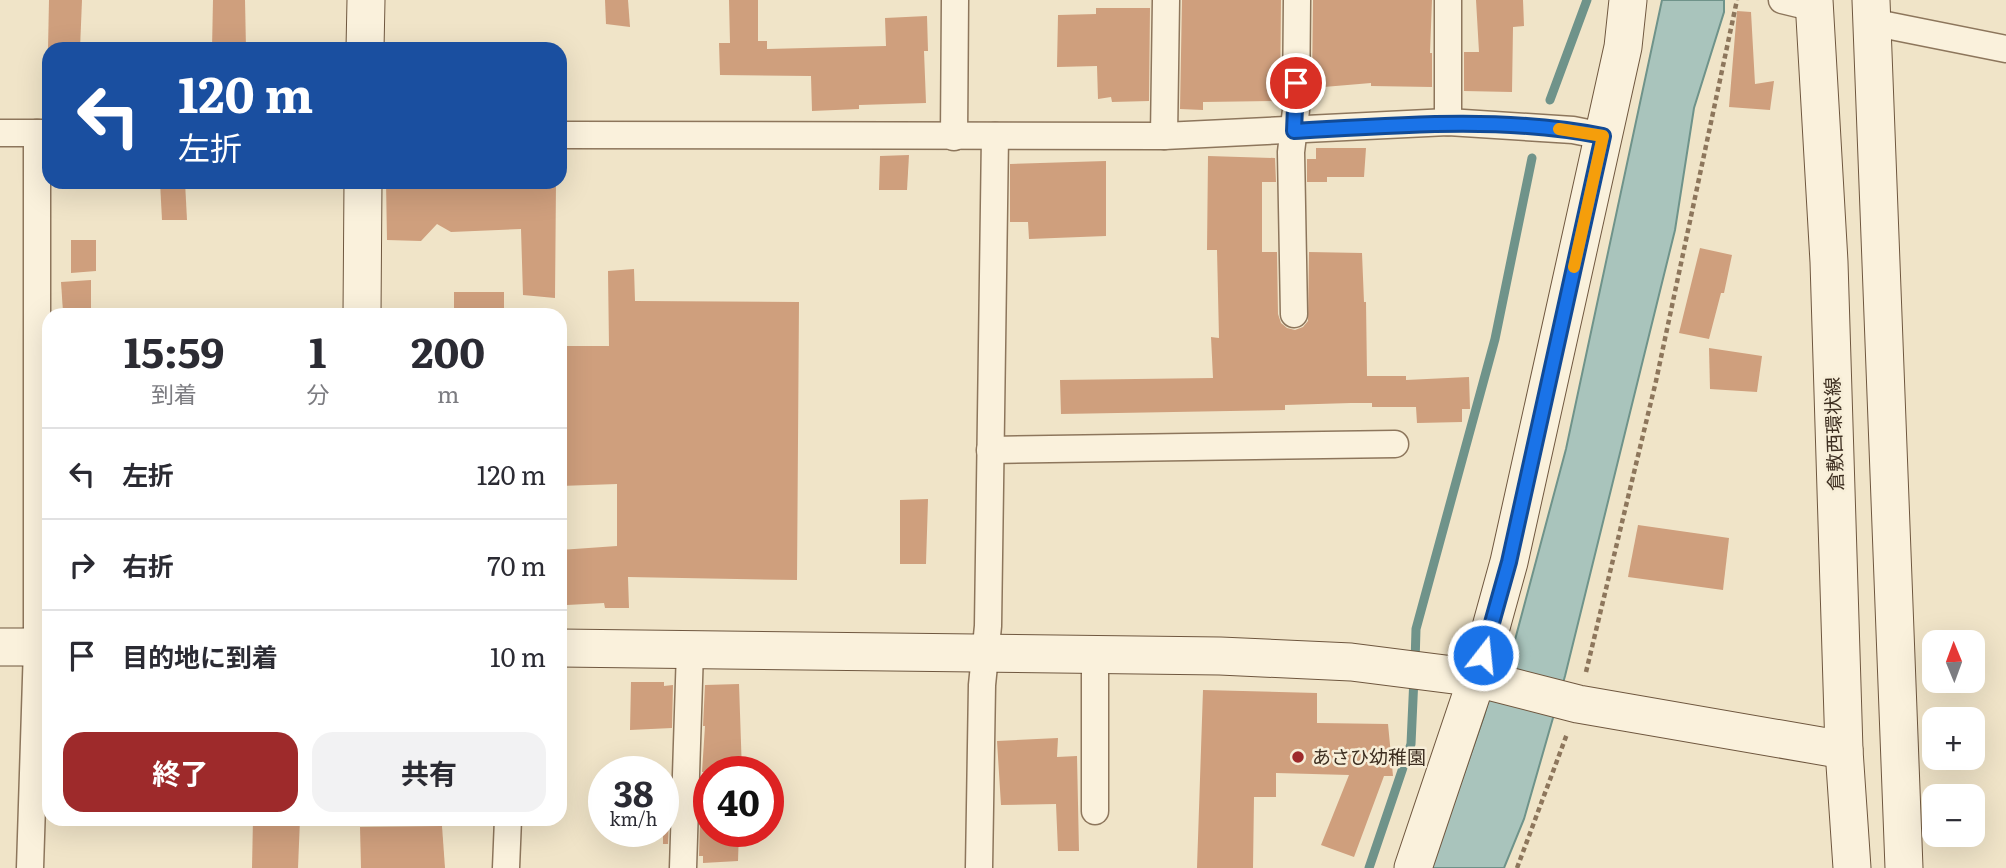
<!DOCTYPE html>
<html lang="ja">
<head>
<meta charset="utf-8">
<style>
  body { margin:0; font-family:Literata,"Noto Sans JP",serif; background:#f2f2f3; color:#2b2b33; height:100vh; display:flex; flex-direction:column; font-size:26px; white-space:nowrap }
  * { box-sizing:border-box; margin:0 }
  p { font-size:23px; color:#7c7c81 }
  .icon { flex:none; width:38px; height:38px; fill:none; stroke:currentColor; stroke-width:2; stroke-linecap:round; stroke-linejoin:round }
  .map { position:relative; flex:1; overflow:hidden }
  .panel { position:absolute; left:42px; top:308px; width:525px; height:518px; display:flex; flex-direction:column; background:#fff; border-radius:21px; box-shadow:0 7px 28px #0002 }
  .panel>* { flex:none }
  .top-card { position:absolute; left:42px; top:42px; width:525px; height:147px; border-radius:21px; box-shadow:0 7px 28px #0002; background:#1a4fa0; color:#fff; overflow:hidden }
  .needle { width:46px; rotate:359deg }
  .tools { position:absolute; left:1922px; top:630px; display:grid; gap:14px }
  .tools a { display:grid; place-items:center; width:63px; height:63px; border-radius:14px; background:#fff; box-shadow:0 7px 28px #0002; font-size:35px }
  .speed { position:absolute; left:588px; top:756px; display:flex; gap:14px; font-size:35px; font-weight:700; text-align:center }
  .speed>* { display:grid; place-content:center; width:91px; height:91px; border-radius:50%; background:#fff; box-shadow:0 7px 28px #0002; line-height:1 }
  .speed small { font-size:18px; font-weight:400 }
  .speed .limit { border:10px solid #d22; background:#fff; color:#111 }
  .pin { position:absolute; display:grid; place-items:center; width:60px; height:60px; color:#fff; margin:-30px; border:4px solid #fff; border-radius:50%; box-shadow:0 2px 7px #0007 }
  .me { position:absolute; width:77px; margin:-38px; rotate:16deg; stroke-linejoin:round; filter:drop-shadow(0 0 5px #0008) }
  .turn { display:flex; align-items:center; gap:24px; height:147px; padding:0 21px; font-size:32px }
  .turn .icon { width:91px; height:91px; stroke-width:2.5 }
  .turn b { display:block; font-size:49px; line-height:60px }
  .eta { display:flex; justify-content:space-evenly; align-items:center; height:119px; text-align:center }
  .eta b { font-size:42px; font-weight:700; line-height:49px }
  .cta { display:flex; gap:14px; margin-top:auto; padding:14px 21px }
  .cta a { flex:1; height:80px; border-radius:21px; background:#9e2a2b; color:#fff; font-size:28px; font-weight:700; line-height:80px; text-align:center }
  .cta a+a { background:#f2f2f3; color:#2b2b33 }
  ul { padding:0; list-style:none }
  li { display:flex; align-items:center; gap:21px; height:91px; padding:0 21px; border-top:2px solid #e1e1e2 }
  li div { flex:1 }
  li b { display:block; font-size:26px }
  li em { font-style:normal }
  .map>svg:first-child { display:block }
</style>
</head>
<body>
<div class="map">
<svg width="2006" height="868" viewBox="0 0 2006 868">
  <rect width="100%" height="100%" fill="#f0e4c8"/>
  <!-- water -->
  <polygon fill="#a9c4bc" stroke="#6f938a" stroke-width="2" points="1662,0 1724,0 1724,12 1694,108 1675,230 1565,676 1524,819 1504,868 1431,868 1484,716 1502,652 1512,651 1566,449"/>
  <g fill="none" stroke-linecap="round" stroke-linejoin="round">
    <!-- stream -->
    <g stroke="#6f938a" stroke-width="9">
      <polyline points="1550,100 1587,0"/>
      <polyline points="1415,663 1416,629 1495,339 1532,158"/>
      <polyline points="1369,868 1411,744 1414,677"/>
    </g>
  </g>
  <!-- building -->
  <g fill="#cf9f7d">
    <polygon points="49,0 82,0 80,49 48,49"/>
    <polygon points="213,0 245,0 246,49 212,49"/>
    <polygon points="605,0 628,0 630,27 606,24"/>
    <polygon points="729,0 758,0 758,41 767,41 767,49 886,46 885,18 927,16 928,51 924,51 926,103 859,105 859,109 812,111 811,76 720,75 719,43 730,43"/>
    <polygon points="1182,0 1281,0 1280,101 1203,102 1203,110 1180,109"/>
    <polygon points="1313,0 1432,0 1430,53 1432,53 1432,87 1371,86 1371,83 1312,88"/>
    <polygon points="1476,0 1523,0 1524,26 1513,27 1512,92 1464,91 1464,52 1479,52"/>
    <polygon points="1096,8 1150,8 1149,101 1112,102 1111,97 1098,99 1097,66 1057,67 1058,15 1096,14"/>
    <polygon points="1737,11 1751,12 1755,84 1774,81 1770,110 1729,107"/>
    <polygon points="1316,148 1366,148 1364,177 1327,177 1327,182 1307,182 1307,159 1316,159"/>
    <polygon points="909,155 907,190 879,190 880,156"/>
    <polygon points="1208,156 1275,158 1276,182 1262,182 1262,252 1277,252 1278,314 1281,323 1287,328 1295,330 1303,327 1308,321 1309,252 1362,253 1364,302 1366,302 1367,376 1406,376 1406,380 1469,377 1470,409 1462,409 1462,422 1417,423 1416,407 1372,407 1372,403 1351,403 1285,405 1285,410 1061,414 1060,380 1213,378 1211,337 1219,338 1217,250 1207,250"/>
    <polygon points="1106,161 1106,236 1029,239 1028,222 1010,222 1010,164"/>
    <polygon points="160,182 185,182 187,220 162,220"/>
    <polygon points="386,182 556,182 555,298 523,295 521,229 451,232 437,224 421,241 387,240"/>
    <polygon points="71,240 96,240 96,271 71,273"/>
    <polygon points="1700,248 1732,255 1724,293 1721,293 1709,339 1679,333"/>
    <polygon points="634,269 635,301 799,302 797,580 628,577 629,608 605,608 604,603 567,605 567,602 560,602 560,550 617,546 617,484 560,486 560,346 609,346 608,271"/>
    <polygon points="91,280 91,312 63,312 61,282"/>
    <rect x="454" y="292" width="50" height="23"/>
    <polygon points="1709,348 1762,356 1757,392 1710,389"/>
    <polygon points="928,499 926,564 900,564 900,500"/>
    <polygon points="1638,525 1729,538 1723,590 1628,577"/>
    <polygon points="631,682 664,682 664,686 673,685 672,728 630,730"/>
    <polygon points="739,684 742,772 702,772 705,726 703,726 705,685"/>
    <polygon points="1203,690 1317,693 1317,723 1388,724 1393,776 1384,776 1354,857 1321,845 1349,775 1276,773 1276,797 1254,797 1253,868 1197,868"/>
    <polygon points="1058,738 1057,757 1077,756 1079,851 1058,851 1056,804 1001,805 997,741"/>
    <polygon points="253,819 300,819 298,868 252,868"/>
    <polygon points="663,821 669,821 668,844 663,844"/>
    <polygon points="700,822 709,822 709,831 739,831 738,861 703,863 703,856 699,856"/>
    <polygon points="442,826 445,868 361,868 360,827"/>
  </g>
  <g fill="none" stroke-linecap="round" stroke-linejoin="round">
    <!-- street casing -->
    <g stroke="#8d765c" stroke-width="29">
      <g id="street">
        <polyline points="1448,0 1448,122"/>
        <polyline points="1782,0 1815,8"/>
        <polyline points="1871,22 2006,49"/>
        <polyline points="0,133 49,133"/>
        <polyline points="560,135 1164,136 1448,122 1573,130 1603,136"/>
        <polyline points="1164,136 1166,0"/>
        <polyline points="954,137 955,0"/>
        <polyline points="1294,314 1291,152 1296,110 1297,0"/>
        <polyline points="990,450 1395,444"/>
        <polyline points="1095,811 1095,656"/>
        <polyline points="30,868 37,647 37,133"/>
        <polyline points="506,868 508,819"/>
        <polyline points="683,868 690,650"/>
        <polyline points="979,868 982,685 988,626 995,136"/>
      </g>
    </g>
    <!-- secondary casing -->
    <g stroke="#6f573f" stroke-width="39">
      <g id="secondary">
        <polyline points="1814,0 1829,262 1844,750 1852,868"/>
        <polyline points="1871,0 1904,868"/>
        <polyline points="365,49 366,0"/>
        <polyline points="362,315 363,182"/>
        <polyline points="0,647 49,647"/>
        <polyline points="560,648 1220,656 1351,662 1477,678 1578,704 1844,750"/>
        <polyline points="1413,868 1477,678 1509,562 1623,47 1628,0"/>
      </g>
    </g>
    <!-- path -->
    <g stroke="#8d765c" stroke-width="4.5" stroke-dasharray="5 3.5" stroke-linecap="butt">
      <polyline points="1586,672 1656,381 1737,0"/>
      <polyline points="1517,868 1567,734"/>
    </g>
    <!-- street -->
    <use href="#street" stroke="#faf1dc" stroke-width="26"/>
    <!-- secondary -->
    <use href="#secondary" stroke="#faf1dc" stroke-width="37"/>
  </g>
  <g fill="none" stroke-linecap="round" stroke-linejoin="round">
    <!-- route casing -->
    <g stroke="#114b97" stroke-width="18">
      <path id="route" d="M1296,83L1294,131C1397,125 1501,116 1603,136L1509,562L1483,655"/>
    </g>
    <!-- route -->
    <use href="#route" stroke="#1a73e8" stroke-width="12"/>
    <!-- slow -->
    <polyline stroke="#f59e0b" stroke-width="12" points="1559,129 1603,136 1574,267"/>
  </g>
  <!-- markers -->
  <circle fill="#9e2a2b" stroke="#f7eed8" stroke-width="2.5" cx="1298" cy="757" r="7"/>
  <g text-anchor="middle" stroke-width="5" stroke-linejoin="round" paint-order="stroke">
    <!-- street labels -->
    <g font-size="19" fill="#3d2e20" stroke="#f7eed8">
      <text transform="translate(1834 434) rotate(-92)" y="7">倉敷西環状線</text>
    </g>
    <!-- poi labels -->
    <g font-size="19" fill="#3d2e20" stroke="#f7eed8" text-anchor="start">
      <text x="1312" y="764">あさひ幼稚園</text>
    </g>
  </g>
</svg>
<div class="tools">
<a><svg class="needle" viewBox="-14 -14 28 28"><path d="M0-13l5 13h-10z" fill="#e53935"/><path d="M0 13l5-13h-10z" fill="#7c7c81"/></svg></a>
<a>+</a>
<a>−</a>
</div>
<div class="speed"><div>38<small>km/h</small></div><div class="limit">40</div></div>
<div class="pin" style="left:1296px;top:83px;background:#d93025"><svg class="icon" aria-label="arrive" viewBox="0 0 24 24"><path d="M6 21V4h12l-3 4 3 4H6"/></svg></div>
<svg class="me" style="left:1483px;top:655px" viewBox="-20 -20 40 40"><circle r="17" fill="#1a73e8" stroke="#fff" stroke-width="3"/><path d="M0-11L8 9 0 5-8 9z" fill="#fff"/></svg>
<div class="top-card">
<div class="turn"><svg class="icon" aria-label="left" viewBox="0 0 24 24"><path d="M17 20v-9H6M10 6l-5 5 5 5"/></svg><div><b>120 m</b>左折</div></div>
</div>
<section class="panel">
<div class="eta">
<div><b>15:59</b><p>到着</p></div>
<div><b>1</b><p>分</p></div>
<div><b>200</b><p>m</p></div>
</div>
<ul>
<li><svg class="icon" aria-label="left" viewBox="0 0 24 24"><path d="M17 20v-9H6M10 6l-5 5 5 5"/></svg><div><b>左折</b></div><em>120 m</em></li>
<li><svg class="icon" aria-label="right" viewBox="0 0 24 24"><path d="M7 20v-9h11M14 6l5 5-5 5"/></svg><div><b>右折</b></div><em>70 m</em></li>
<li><svg class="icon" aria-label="arrive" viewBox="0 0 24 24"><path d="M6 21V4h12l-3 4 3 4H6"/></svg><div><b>目的地に到着</b></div><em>10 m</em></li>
</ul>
<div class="cta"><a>終了</a><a>共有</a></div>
</section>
</div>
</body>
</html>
